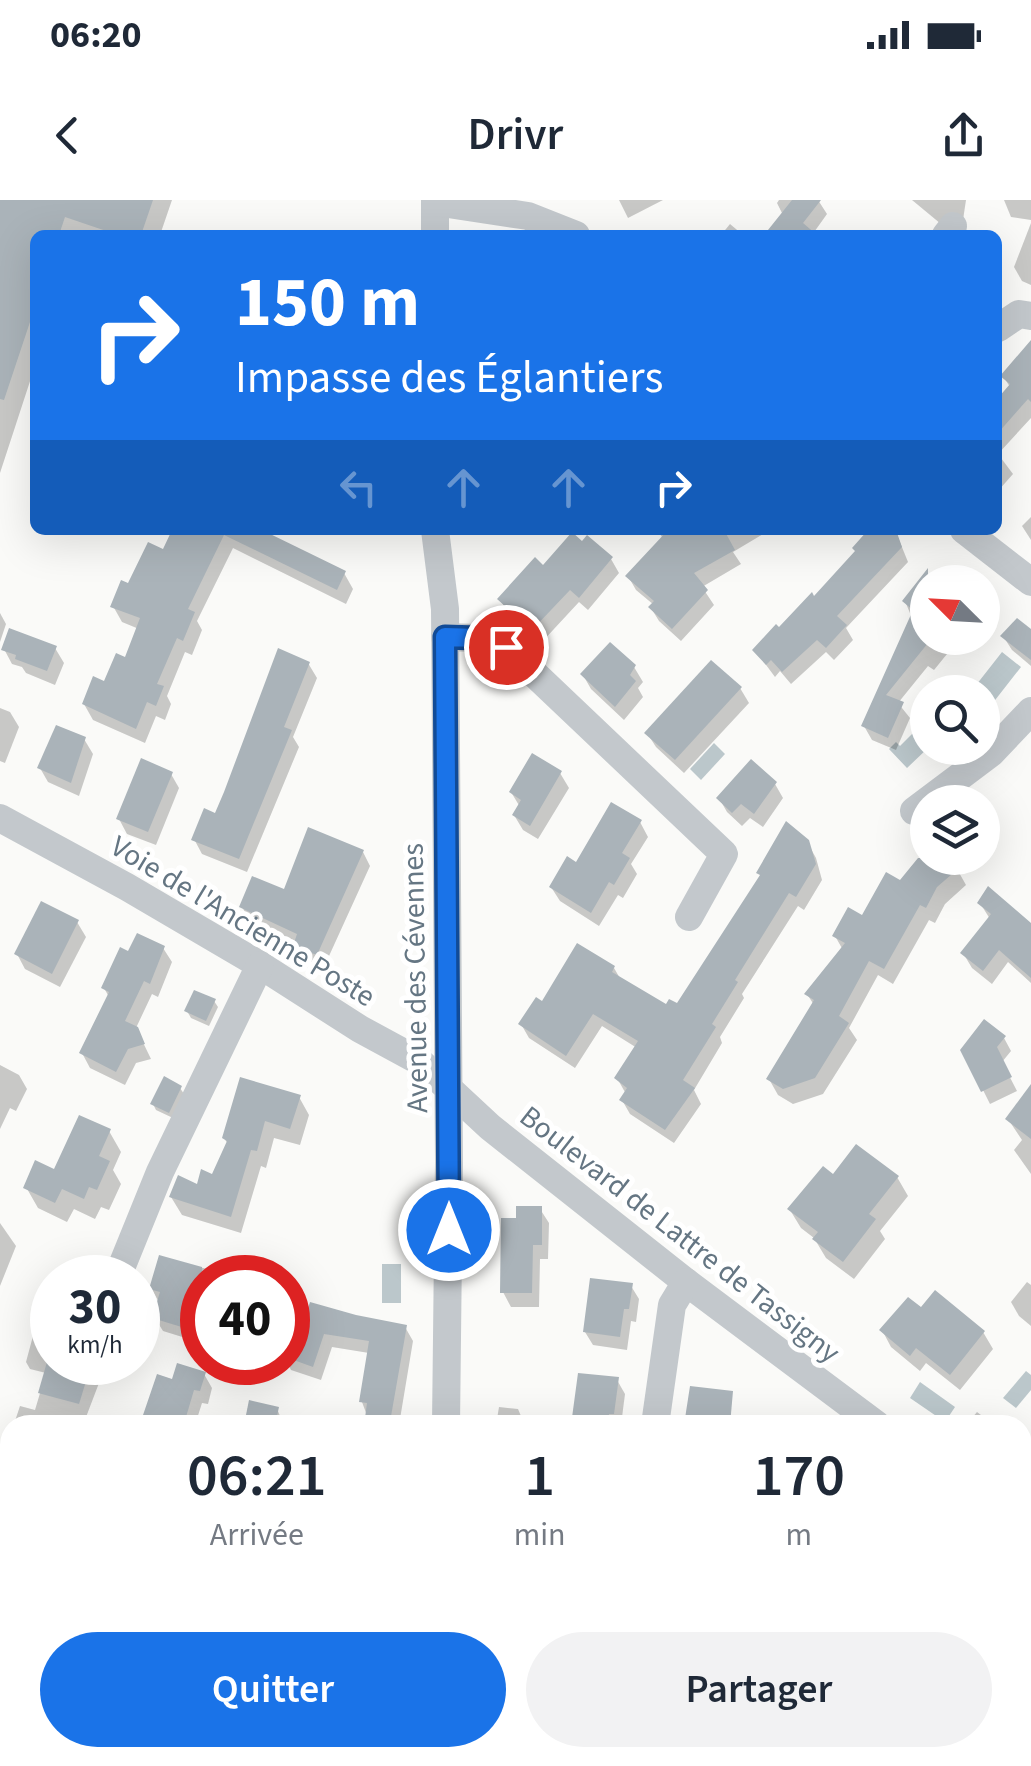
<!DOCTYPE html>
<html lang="fr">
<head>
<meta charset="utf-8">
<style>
  body { margin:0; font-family:"Source Sans 3",sans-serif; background:#f2f2f3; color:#1f2937; height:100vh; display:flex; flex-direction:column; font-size:38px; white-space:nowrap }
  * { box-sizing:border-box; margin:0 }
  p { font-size:32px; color:#747a83 }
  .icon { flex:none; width:55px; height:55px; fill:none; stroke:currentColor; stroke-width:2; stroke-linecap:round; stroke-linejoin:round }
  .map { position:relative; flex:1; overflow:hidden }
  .side { position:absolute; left:0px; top:1215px; width:1032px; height:352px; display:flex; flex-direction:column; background:#fff; border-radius:30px 30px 0 0; box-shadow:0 10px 40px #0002 }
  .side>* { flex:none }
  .hud { position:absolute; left:30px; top:30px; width:972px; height:305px; border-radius:15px; box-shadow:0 10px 40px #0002; background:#1a73e8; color:#fff; overflow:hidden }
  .needle { width:65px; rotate:294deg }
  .buttons { position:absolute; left:910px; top:365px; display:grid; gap:20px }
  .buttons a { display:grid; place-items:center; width:90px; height:90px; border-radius:50%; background:#fff; box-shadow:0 10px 40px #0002; font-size:50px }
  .speed { position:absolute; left:30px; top:1055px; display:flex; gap:20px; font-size:50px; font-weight:700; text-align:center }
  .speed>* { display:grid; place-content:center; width:130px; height:130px; border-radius:50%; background:#fff; box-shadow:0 10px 40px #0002; line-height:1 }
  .speed small { font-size:25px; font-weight:400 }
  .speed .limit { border:15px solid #d22; background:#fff; color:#111 }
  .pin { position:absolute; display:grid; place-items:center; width:85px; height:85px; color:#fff; margin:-42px; border:5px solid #fff; border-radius:50%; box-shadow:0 2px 10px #0007 }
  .me { position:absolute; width:110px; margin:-55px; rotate:0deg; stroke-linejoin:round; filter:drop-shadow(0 0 8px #0008) }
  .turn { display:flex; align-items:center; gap:35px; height:210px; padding:0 40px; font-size:45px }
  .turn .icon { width:130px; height:130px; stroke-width:2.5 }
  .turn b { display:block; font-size:70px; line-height:85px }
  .lanes { display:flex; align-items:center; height:95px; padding:0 40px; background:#0003; justify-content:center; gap:50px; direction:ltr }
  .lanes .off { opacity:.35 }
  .eta { display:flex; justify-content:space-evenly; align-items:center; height:170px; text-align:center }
  .eta b { font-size:60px; font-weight:600; line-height:70px }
  .cta { display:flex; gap:20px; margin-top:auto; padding:20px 40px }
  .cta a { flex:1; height:115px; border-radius:60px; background:#1a73e8; color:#fff; font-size:40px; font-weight:600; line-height:115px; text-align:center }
  .cta a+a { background:#f2f2f3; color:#1f2937 }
  .status { display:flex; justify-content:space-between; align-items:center; height:70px; padding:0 50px; background:#fff; direction:ltr }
  .status svg { height:28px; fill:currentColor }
  header { display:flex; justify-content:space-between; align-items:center; height:130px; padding:0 40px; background:#fff; font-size:45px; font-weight:600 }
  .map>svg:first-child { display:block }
</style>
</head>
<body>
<div class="status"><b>06:20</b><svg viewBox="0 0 49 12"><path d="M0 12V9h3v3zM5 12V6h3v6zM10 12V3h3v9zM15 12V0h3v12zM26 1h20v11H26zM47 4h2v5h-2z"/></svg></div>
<header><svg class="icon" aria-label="back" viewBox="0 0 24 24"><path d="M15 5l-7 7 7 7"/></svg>Drivr<svg class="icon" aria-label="share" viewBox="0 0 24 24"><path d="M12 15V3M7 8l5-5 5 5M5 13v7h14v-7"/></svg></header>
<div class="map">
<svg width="1031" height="1566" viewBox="0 0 1031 1566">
  <rect width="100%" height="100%" fill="#fafaf8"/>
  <!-- water -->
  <g fill="#bbc7cb">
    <polygon points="1002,452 1021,467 992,504 983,497 982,492 973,489"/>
    <polygon points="918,528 927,537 928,548 907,568 889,549 896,542 900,546"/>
    <polygon points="714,543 725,554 701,580 690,569"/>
    <rect x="382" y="1064" width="19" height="39"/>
    <polygon points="1026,1171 1031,1175 1031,1190 1016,1208 1003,1198"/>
    <polygon points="920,1182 955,1207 945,1222 910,1198"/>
  </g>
  <!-- shadow -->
  <g fill="#0003">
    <polygon points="0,0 172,0 160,35 35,35 35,166 0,273"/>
    <polygon points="619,0 663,0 628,18"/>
    <polygon points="779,0 818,0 827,14 812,35 767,35 783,15 777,3"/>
    <polygon points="912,0 966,0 963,20 941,24"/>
    <polygon points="1004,0 1031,0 1031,20 1011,17"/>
    <polygon points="1031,23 1031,85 1022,81 1014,67"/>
    <polygon points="730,24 743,35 721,35"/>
    <polygon points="1031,153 1031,218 998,254 1013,274 998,291 998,202 1010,187 1003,176"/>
    <polygon points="1031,317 1031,340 1022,326"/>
    <polygon points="175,330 256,330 344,373 353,389 346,404 233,348 197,421 202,430 192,455 185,452 167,496 171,504 165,520 156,516 145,543 93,520 84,504 126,460 139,429 122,422 113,406 164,352"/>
    <polygon points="658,330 770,330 733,352 741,364 702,387 714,405 681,441 659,421 651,408 654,405 636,390 628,376 663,339"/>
    <polygon points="877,330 895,330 908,362 846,428 853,440 834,460 826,452 791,484 780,471 775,477 755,450 814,401"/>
    <polygon points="611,359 619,373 588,410 579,402 541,443 508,413 500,399 543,369"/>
    <polygon points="919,384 928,438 969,438 956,443 934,470 928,466 898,503 910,518 896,550 872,540 864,526 912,418 905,401"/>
    <polygon points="982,402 993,428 982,432"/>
    <polygon points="0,413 6,424 0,442"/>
    <polygon points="1031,433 1031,466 1012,450 1003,436"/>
    <polygon points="55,448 64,463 55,485 26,473 22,467 12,464 4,449"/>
    <polygon points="308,463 317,478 293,537 299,547 247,672 202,654 194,639 216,616"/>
    <polygon points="634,467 643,482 638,488 643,497 624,520 591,489 583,475"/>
    <polygon points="740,488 749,503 684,573 656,547 647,533"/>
    <polygon points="0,508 10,512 19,527 5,563 0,561"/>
    <polygon points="84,539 93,554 79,596 48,582 40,568"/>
    <polygon points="560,573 569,588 538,639 523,630 514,615 520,607 511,592"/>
    <polygon points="171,574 179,588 156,645 127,634 119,619"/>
    <polygon points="775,584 783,598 763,627 750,618 742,626 727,612 719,598"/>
    <polygon points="640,622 648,637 631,664 637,674 623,698 618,695 599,726 560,701 551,687"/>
    <polygon points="807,642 816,658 822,680 804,710 798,706 742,794 744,798 720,837 722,843 694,890 701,904 674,943 630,914 622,900 626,894 617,878 637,848 602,826 575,868 529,838 521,824 543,805 614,768 621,780 667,808 678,807"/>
    <polygon points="363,652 370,666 324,767 304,759 297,742 250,720 242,707 285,692"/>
    <polygon points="928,653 928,658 943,658 957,669 966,685 945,704 935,723 929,720 893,784 878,775 849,828 857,840 823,894 793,904 778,895 769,879 814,805 807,794 843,750 835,736 863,718 901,684 911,667"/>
    <polygon points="980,703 1031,727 1031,783 1008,762 992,784 972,768 963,753 990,719"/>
    <polygon points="77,722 86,737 60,787 25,769 17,754"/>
    <polygon points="163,748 172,762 158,797 152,794 136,828 151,859 136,863 125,885 90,868 82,853 109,797 104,788 129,755"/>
    <polygon points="214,801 218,807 209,826 191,818 187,811"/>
    <polygon points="1004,838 1011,851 1002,862 1017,891 990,904 963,850"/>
    <polygon points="0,865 19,875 27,889 16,911 10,908 0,929"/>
    <polygon points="180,888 184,894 173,918 156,910 153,904"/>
    <polygon points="299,897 309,915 300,945 274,938 266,968 261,966 241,1033 182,1015 171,997 198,987 213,977 228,944 224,938"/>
    <polygon points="1031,903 1031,974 1014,950 1022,940 1008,919"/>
    <polygon points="109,931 121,952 113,970 121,984 109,1010 101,1007 95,1019 74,1009 67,1022 38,1008 26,987 55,972"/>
    <polygon points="834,977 897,977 908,996 880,1031 885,1039 854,1079 826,1058 814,1038 801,1028 790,1010"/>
    <polygon points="540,1009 549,1023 548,1059 540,1059 539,1107 511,1107 503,1092 519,1020"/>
    <polygon points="0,1023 16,1046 0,1086"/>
    <polygon points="161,1058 220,1072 223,1078 202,1078 202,1108 192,1140 163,1131 155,1118 159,1102 151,1088"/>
    <polygon points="1027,1082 1031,1085 1031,1126 1019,1116 1011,1102"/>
    <polygon points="631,1086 639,1099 636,1122 631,1121 627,1150 593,1145 585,1132"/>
    <polygon points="41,1106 52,1110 52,1162 107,1162 83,1225 14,1224 20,1206 35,1210 46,1173 30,1169 26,1162"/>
    <polygon points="921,1111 983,1132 993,1149 960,1190 926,1163 920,1171 891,1147 882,1130"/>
    <polygon points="294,1120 305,1124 405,1127 413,1141 399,1225 372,1225 368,1218 362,1202 369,1153 332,1147 321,1180 291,1170 287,1162 288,1140"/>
    <polygon points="204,1174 212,1188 208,1204 202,1203 195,1225 149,1225 145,1218 174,1182"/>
    <polygon points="617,1180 625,1194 621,1225 574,1225"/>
    <polygon points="499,1207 518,1209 521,1216 520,1225 496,1225"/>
    <polygon points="277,1209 284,1225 246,1225"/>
    <polygon points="977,1212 994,1225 966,1225"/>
    <polygon points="1022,1375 1031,1386 1031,1464 1026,1465 1022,1460"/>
    <polygon points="0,1418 10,1435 0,1443"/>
    <polygon points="10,1508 10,1558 25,1558 30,1566 0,1566 0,1514"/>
    <polygon points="659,1558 750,1558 753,1566 661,1566"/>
  </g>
  <!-- building -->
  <g fill="#aab3b9">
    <polygon points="0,0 153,0 141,35 118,35 65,17 59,35 35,35 35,107 4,200 0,199"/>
    <polygon points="792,0 821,0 803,23 817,35 764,35"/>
    <polygon points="1031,140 1031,202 1028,199 998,233 998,198 1010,184 1000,176"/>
    <polygon points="172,330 262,330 346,371 337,390 224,335 188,409 195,412 183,441 177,438 157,484 164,486 156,506 147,502 136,529 82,504 93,476 104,481 116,453 125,457 140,418 110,407 121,380 128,383 148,342 163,349"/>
    <polygon points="668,330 724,330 735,350 694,373 708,390 672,429 648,407 654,401 625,376"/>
    <polygon points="868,330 896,330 902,347 837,416 847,425 826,448 817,440 782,472 771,460 766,465 752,450 776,424 779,427 812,392 814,396 855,351 852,348"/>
    <polygon points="572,332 582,341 587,335 613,357 579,398 570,390 532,430 497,399 535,357 543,365"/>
    <polygon points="928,368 928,443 886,495 904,502 888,538 861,526 913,410 902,401"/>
    <polygon points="1017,418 1031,429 1031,460 1000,436"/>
    <polygon points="9,428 57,446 47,471 15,459 16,455 1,450"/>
    <polygon points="610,442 636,465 630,475 636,481 615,507 580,474"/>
    <polygon points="278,448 310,462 284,527 292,530 239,659 191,640 204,608 215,613 224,592"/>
    <polygon points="711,460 742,487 675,560 644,533"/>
    <polygon points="56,525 86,537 71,583 37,568"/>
    <polygon points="532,553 562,571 530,626 512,615 521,600 509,592"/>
    <polygon points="141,558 173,572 148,632 116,619"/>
    <polygon points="751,559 777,582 754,614 741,604 732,613 716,598"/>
    <polygon points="611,602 642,620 622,653 630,658 614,685 609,682 591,713 549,687 567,656 576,662"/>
    <polygon points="786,621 809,640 816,664 796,697 789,693 735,780 738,782 712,824 716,827 683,880 695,888 665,930 619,900 627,888 614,878 638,841 593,814 566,856 518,824 536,797 542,801 577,743 615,766 612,772 666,804 669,799 677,803 760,675 756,673"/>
    <polygon points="308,627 364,650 317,755 293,746 297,734 239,707 252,676 284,689"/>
    <polygon points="918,658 947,658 959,668 937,687 926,708 920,705 884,769 869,761 839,816 849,823 815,878 783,889 766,879 814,800 804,794 845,743 832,736 848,707 862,715 886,672 900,680"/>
    <polygon points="988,686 1031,723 1031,778 999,750 983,771 960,753 991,714 977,703"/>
    <polygon points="41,701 79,720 52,774 14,754"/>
    <polygon points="137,733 165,746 150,784 144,781 125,821 138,827 145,844 128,849 116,872 79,853 109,792 101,788 120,747 128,751"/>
    <polygon points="194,790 216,799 206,821 184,811"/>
    <polygon points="984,819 1006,836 997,847 1012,877 981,892 960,850"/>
    <polygon points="164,876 182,886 169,913 150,904"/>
    <polygon points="240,877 301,895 290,929 265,921 257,951 251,950 231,1017 169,997 178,975 197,984 201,969 212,974 227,941 222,938"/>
    <polygon points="1031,884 1031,939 1005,919"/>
    <polygon points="79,915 111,929 99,956 110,961 97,990 89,987 84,999 62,989 55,1003 23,988 35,960 54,969"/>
    <polygon points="856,944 899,976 869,1014 876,1019 843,1062 812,1039 818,1032 787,1009 823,966 833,974"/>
    <polygon points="516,1006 542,1006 542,1045 533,1045 532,1093 500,1093 501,1018 516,1018"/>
    <polygon points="159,1055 202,1067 202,1098 195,1096 185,1128 152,1118 160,1092 149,1089"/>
    <polygon points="590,1078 633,1083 629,1109 624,1109 620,1137 583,1132"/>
    <polygon points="935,1090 985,1131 950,1175 916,1148 910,1156 879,1130 908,1097 921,1107"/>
    <polygon points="310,1102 356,1115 407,1125 390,1222 365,1218 367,1203 359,1202 369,1141 324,1134 313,1167 288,1158 288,1132 292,1117 304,1121"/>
    <polygon points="47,1162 92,1162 79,1204 38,1193"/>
    <polygon points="177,1163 206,1172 200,1191 194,1190 186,1217 180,1215 177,1225 142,1218 157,1174 172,1179"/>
    <polygon points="578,1173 619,1177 614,1214 609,1214 607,1225 571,1225"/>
    <polygon points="690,1186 733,1191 730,1225 684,1225"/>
    <polygon points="249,1200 279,1207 275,1225 244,1225"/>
  </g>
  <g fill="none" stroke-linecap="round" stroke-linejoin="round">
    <!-- minor -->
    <g stroke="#c3c8cc" stroke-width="28">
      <polyline points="435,0 435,35"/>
      <polyline points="435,2 528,16 576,35"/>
      <polyline points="946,35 953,26"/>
      <polyline points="998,128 1019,114 1031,116"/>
      <polyline points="435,330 445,409 449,963 446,1225"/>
      <polyline points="964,330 1031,382"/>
      <polyline points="445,437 477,438 506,447 724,654 689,717"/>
      <polyline points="914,611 991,553 1031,511"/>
      <polyline points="0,618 127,687 260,765 360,829 419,861 490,927 686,1082 877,1225"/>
      <polyline points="117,1078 160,972 260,765"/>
      <polyline points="655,1225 672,1105 686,1082"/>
      <polyline points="1022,1321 1031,1326"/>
      <polyline points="293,1558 313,1566"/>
      <polyline points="69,1566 82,1558"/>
      <polyline points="376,1566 379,1558"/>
      <polyline points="788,1566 803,1558"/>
    </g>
  </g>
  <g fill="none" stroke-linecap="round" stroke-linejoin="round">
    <!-- route casing -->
    <g stroke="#114b97" stroke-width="25">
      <polyline id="route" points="449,1030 445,437 477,438 506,447"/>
    </g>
    <!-- route -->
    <use href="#route" stroke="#1a73e8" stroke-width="18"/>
  </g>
  <g text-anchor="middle" stroke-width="10" stroke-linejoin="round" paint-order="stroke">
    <!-- street labels -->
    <g font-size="30" fill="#657683" stroke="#fff">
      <text transform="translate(243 721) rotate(31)" y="10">Voie de l'Ancienne Poste</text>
      <text transform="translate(415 778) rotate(-91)" y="10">Avenue des Cévennes</text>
      <text transform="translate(680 1034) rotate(38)" y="10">Boulevard de Lattre de Tassigny</text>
    </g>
  </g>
</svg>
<div class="buttons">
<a><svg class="needle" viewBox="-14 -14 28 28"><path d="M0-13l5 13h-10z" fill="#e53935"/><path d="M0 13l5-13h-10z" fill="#747a83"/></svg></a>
<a><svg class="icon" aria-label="search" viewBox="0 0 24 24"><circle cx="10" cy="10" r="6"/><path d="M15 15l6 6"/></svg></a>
<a><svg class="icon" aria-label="layers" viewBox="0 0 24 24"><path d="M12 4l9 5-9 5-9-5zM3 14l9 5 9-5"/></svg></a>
</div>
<div class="speed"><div>30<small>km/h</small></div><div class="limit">40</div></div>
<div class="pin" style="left:506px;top:447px;background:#d93025"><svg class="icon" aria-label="arrive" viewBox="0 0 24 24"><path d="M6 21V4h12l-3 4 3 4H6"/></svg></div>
<svg class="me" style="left:449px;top:1030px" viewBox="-20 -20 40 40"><circle r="17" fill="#1a73e8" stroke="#fff" stroke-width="3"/><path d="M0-11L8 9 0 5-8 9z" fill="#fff"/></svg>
<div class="hud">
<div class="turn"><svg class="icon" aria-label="right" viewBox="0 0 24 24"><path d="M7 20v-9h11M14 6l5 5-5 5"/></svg><div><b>150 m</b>Impasse des Églantiers</div></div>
<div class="lanes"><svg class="icon off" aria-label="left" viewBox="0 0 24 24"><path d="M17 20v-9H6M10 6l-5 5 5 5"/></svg><svg class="icon off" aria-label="ahead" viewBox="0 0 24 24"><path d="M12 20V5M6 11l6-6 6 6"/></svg><svg class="icon off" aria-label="ahead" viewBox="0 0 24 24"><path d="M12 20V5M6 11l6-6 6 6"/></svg><svg class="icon" aria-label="right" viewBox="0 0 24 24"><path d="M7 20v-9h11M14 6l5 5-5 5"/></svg></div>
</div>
<section class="side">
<div class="eta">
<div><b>06:21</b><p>Arrivée</p></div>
<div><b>1</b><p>min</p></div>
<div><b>170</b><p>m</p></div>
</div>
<div class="cta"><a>Quitter</a><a>Partager</a></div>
</section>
</div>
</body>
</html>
